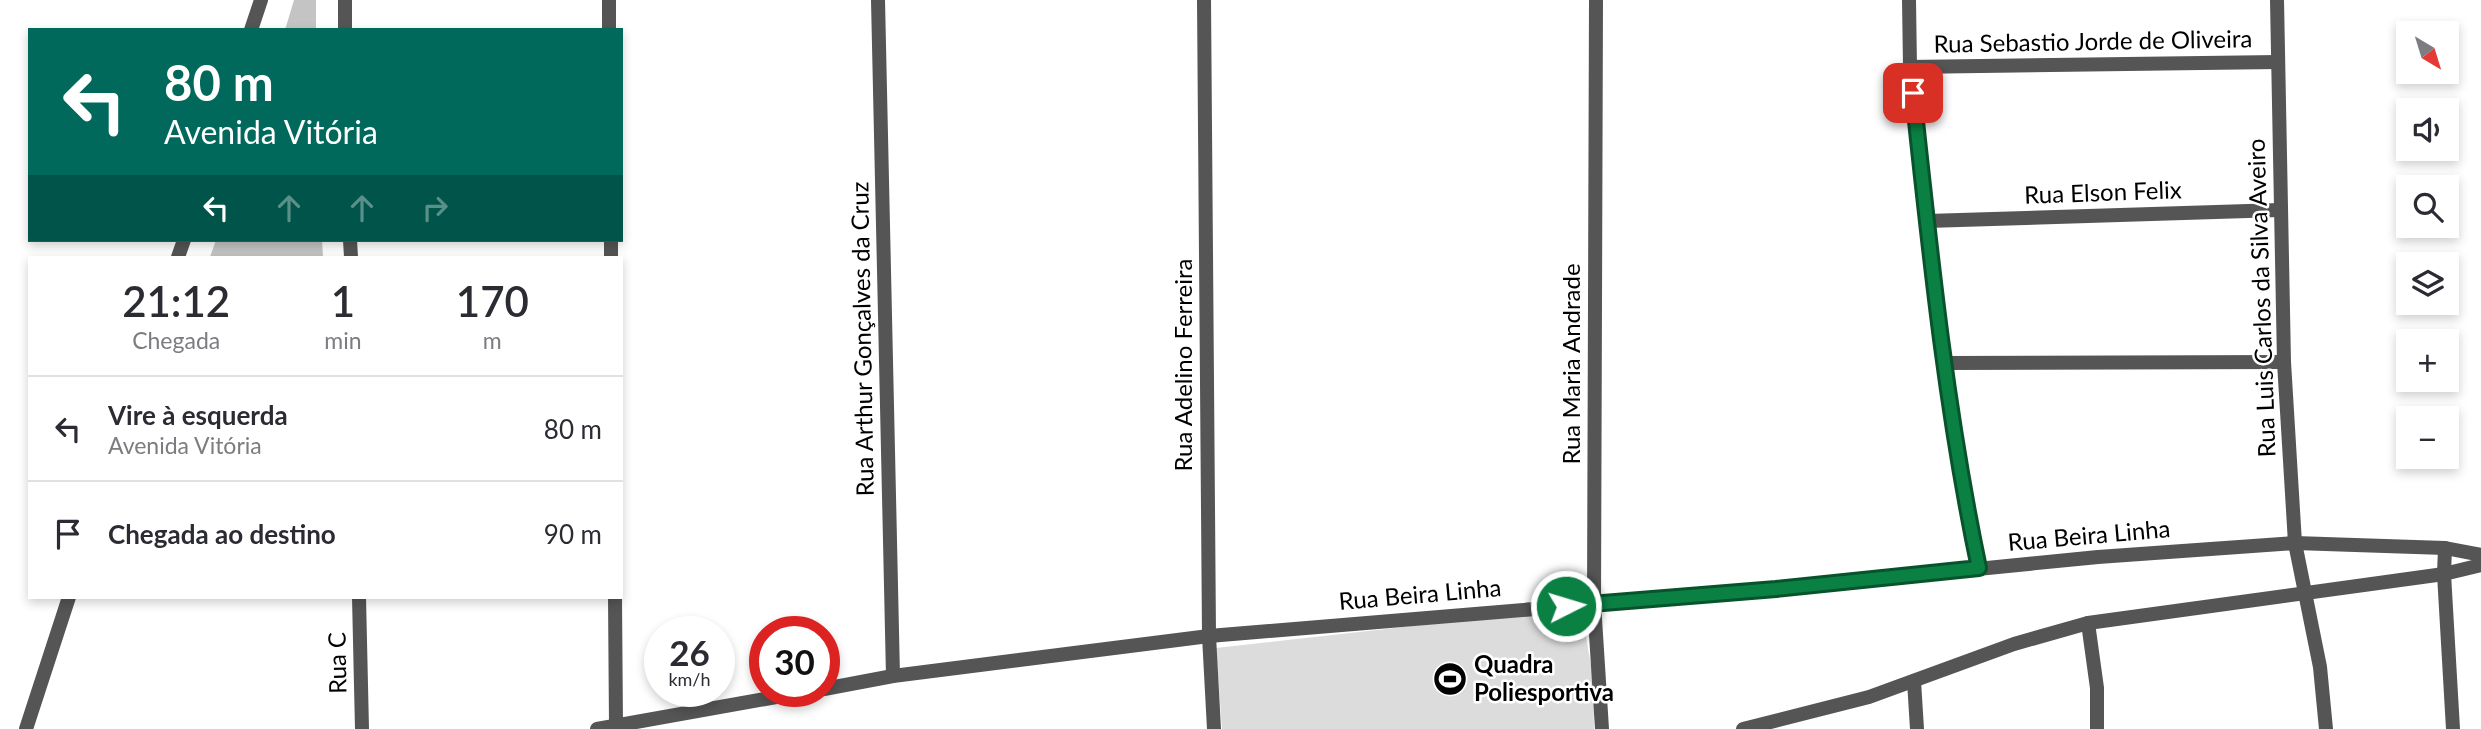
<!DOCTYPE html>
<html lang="pt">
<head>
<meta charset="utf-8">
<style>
  body { margin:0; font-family:Lato,sans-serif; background:#f2f2f3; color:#2b2b33; height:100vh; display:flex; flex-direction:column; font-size:26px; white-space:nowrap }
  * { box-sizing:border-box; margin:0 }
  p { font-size:23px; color:#7c7c81 }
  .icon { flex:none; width:38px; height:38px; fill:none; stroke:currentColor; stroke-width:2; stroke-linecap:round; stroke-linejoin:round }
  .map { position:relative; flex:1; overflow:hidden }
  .panel { position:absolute; left:28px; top:256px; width:595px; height:343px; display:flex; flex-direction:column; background:#fff; border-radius:0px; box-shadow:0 4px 10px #0003 }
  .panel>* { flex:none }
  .top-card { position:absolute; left:28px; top:28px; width:595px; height:214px; border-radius:0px; box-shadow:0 4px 10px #0003; background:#00695c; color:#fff; overflow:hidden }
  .needle { width:46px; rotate:142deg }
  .tools { position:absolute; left:2396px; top:21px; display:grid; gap:14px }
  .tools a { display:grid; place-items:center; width:63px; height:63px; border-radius:0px; background:#fff; box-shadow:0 4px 10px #0003; font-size:35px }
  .speed { position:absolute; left:644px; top:616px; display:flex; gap:14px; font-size:35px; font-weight:700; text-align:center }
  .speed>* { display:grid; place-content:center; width:91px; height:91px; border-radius:50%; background:#fff; box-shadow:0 4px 10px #0003; line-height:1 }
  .speed small { font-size:18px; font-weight:400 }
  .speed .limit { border:10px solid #d22; background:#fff; color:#111 }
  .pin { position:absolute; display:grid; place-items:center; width:60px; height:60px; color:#fff; margin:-30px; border-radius:14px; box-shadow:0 4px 10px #0006 }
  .me { position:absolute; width:77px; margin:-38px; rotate:85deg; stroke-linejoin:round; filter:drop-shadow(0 0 5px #0008) }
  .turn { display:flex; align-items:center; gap:24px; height:147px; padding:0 21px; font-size:32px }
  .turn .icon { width:91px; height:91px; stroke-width:2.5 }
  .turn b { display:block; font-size:49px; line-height:60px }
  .lanes { display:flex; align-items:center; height:66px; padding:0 21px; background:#0003; justify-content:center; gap:35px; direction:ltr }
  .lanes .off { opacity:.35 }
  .eta { display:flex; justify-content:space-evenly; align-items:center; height:119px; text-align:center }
  .eta b { font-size:42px; font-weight:600; line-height:49px }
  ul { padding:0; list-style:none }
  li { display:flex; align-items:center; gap:21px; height:105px; padding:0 21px; border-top:2px solid #e1e1e2 }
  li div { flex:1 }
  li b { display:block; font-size:26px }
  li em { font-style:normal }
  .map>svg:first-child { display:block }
</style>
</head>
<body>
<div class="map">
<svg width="2481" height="729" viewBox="0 0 2481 729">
  <rect width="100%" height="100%" fill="#fff"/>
  <!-- green -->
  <polygon fill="#dcdcdc" points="1581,607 1593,678 1594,729 1222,729 1216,648"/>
  <!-- building -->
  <g fill="#c4c4c4">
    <polygon points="294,0 316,0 316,30 285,30"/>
    <polygon points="216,240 322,240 323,257 210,257"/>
  </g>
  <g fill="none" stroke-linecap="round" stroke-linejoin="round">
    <!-- minor -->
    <g stroke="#555" stroke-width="14">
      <polyline points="345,0 345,30"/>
      <polyline points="609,0 609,30"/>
      <polyline points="878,0 893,676"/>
      <polyline points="1204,0 1209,636 1214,729"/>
      <polyline points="1596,0 1594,603 1602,729"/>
      <polyline points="1909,0 1910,67 1944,363 1961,477 1979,568"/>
      <polyline points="2277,0 2284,362 2295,543 2320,667 2326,729"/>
      <polyline points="251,30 261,0"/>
      <polyline points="1910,67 2278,62"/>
      <polyline points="1927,221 2280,210"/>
      <polyline points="350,240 351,257"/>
      <polyline points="611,240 611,257"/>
      <polyline points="178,257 184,240"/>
      <polyline points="1944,363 2284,362"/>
      <polyline points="2445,548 2444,574 2453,729"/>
      <polyline points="359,597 362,729"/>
      <polyline points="615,597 616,726"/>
      <polyline points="2088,623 2097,688 2097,729"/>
      <polyline points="1914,681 1917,729"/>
      <polyline points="824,689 893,676 1209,636 1776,589 2098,557 2295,543 2445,548 2481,555"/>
      <polyline points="26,729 69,597"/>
      <polyline points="597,729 810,691"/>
      <polyline points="1743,729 1869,697 2014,644 2088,623 2444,574 2481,565"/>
    </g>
  </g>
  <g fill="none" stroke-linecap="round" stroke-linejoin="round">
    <!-- route casing -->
    <g stroke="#07532c" stroke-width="18">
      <path id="route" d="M1566,606L1776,589L1979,568C1946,411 1930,252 1913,93"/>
    </g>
    <!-- route -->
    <use href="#route" stroke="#0b8043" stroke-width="12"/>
  </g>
  <!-- icons -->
  <defs>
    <g id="stadium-disc" transform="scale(1.75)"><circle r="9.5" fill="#000" stroke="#fff"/><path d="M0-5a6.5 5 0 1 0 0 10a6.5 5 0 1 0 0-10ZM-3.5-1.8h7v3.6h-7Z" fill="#fff"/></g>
  </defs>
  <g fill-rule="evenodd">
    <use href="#stadium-disc" x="1450" y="679"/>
  </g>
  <g text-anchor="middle" stroke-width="5" stroke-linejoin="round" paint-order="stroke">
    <!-- street labels -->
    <g font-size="24" fill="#000" stroke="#fff">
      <text transform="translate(2093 42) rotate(-1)" y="8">Rua Sebastio Jorde de Oliveira</text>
      <text transform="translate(2103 193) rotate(-2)" y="8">Rua Elson Felix</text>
      <text transform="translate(2262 298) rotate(-92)" y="8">Rua Luis Carlos da Silva Aveiro</text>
      <text transform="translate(863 339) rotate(-91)" y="8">Rua Arthur Gonçalves da Cruz</text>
      <text transform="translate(1572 364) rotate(-90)" y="8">Rua Maria Andrade</text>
      <text transform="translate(1184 365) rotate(-90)" y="8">Rua Adelino Ferreira</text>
      <text transform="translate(2089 536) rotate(-5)" y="8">Rua Beira Linha</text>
      <text transform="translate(1420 595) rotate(-5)" y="8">Rua Beira Linha</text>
      <text transform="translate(338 663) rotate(-91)" y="8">Rua C</text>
    </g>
    <!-- poi labels -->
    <g font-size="24" font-weight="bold" fill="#000" stroke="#fff" text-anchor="start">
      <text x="1474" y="673">Quadra<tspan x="1474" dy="28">Poliesportiva</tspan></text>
    </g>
  </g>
</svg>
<div class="tools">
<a><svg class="needle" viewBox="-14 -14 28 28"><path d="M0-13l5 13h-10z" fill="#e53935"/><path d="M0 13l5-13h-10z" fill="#7c7c81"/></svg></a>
<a><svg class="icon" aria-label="sound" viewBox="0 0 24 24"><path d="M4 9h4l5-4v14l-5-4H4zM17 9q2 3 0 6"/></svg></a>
<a><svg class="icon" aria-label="search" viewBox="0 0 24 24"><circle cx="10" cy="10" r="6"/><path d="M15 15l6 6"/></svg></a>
<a><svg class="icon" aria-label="layers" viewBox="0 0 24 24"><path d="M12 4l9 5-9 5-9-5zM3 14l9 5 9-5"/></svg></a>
<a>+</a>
<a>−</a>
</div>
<div class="speed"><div>26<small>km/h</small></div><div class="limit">30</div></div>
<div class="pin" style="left:1913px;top:93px;background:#d93025"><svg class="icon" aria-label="arrive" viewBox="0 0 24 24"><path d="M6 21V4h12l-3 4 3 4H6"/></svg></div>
<svg class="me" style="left:1566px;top:606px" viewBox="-20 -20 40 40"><circle r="17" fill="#0b8043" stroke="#fff" stroke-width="3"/><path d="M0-11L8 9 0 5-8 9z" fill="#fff"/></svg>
<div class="top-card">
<div class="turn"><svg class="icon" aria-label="left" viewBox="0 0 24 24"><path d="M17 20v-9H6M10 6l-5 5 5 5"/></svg><div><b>80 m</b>Avenida Vitória</div></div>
<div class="lanes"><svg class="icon" aria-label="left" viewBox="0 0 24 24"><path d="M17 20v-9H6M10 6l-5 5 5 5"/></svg><svg class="icon off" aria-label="ahead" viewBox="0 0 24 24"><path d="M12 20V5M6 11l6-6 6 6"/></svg><svg class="icon off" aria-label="ahead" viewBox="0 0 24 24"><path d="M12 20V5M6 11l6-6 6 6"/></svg><svg class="icon off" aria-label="right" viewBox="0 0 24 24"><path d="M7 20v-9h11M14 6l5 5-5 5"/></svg></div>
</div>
<section class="panel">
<div class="eta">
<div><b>21:12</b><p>Chegada</p></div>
<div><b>1</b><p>min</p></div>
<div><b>170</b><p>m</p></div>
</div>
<ul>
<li><svg class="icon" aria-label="left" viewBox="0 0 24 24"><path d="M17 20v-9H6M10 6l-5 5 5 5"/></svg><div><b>Vire à esquerda</b><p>Avenida Vitória</p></div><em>80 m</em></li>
<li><svg class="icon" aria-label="arrive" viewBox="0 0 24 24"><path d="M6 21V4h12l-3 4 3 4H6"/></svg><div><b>Chegada ao destino</b></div><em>90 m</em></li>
</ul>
</section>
</div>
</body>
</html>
